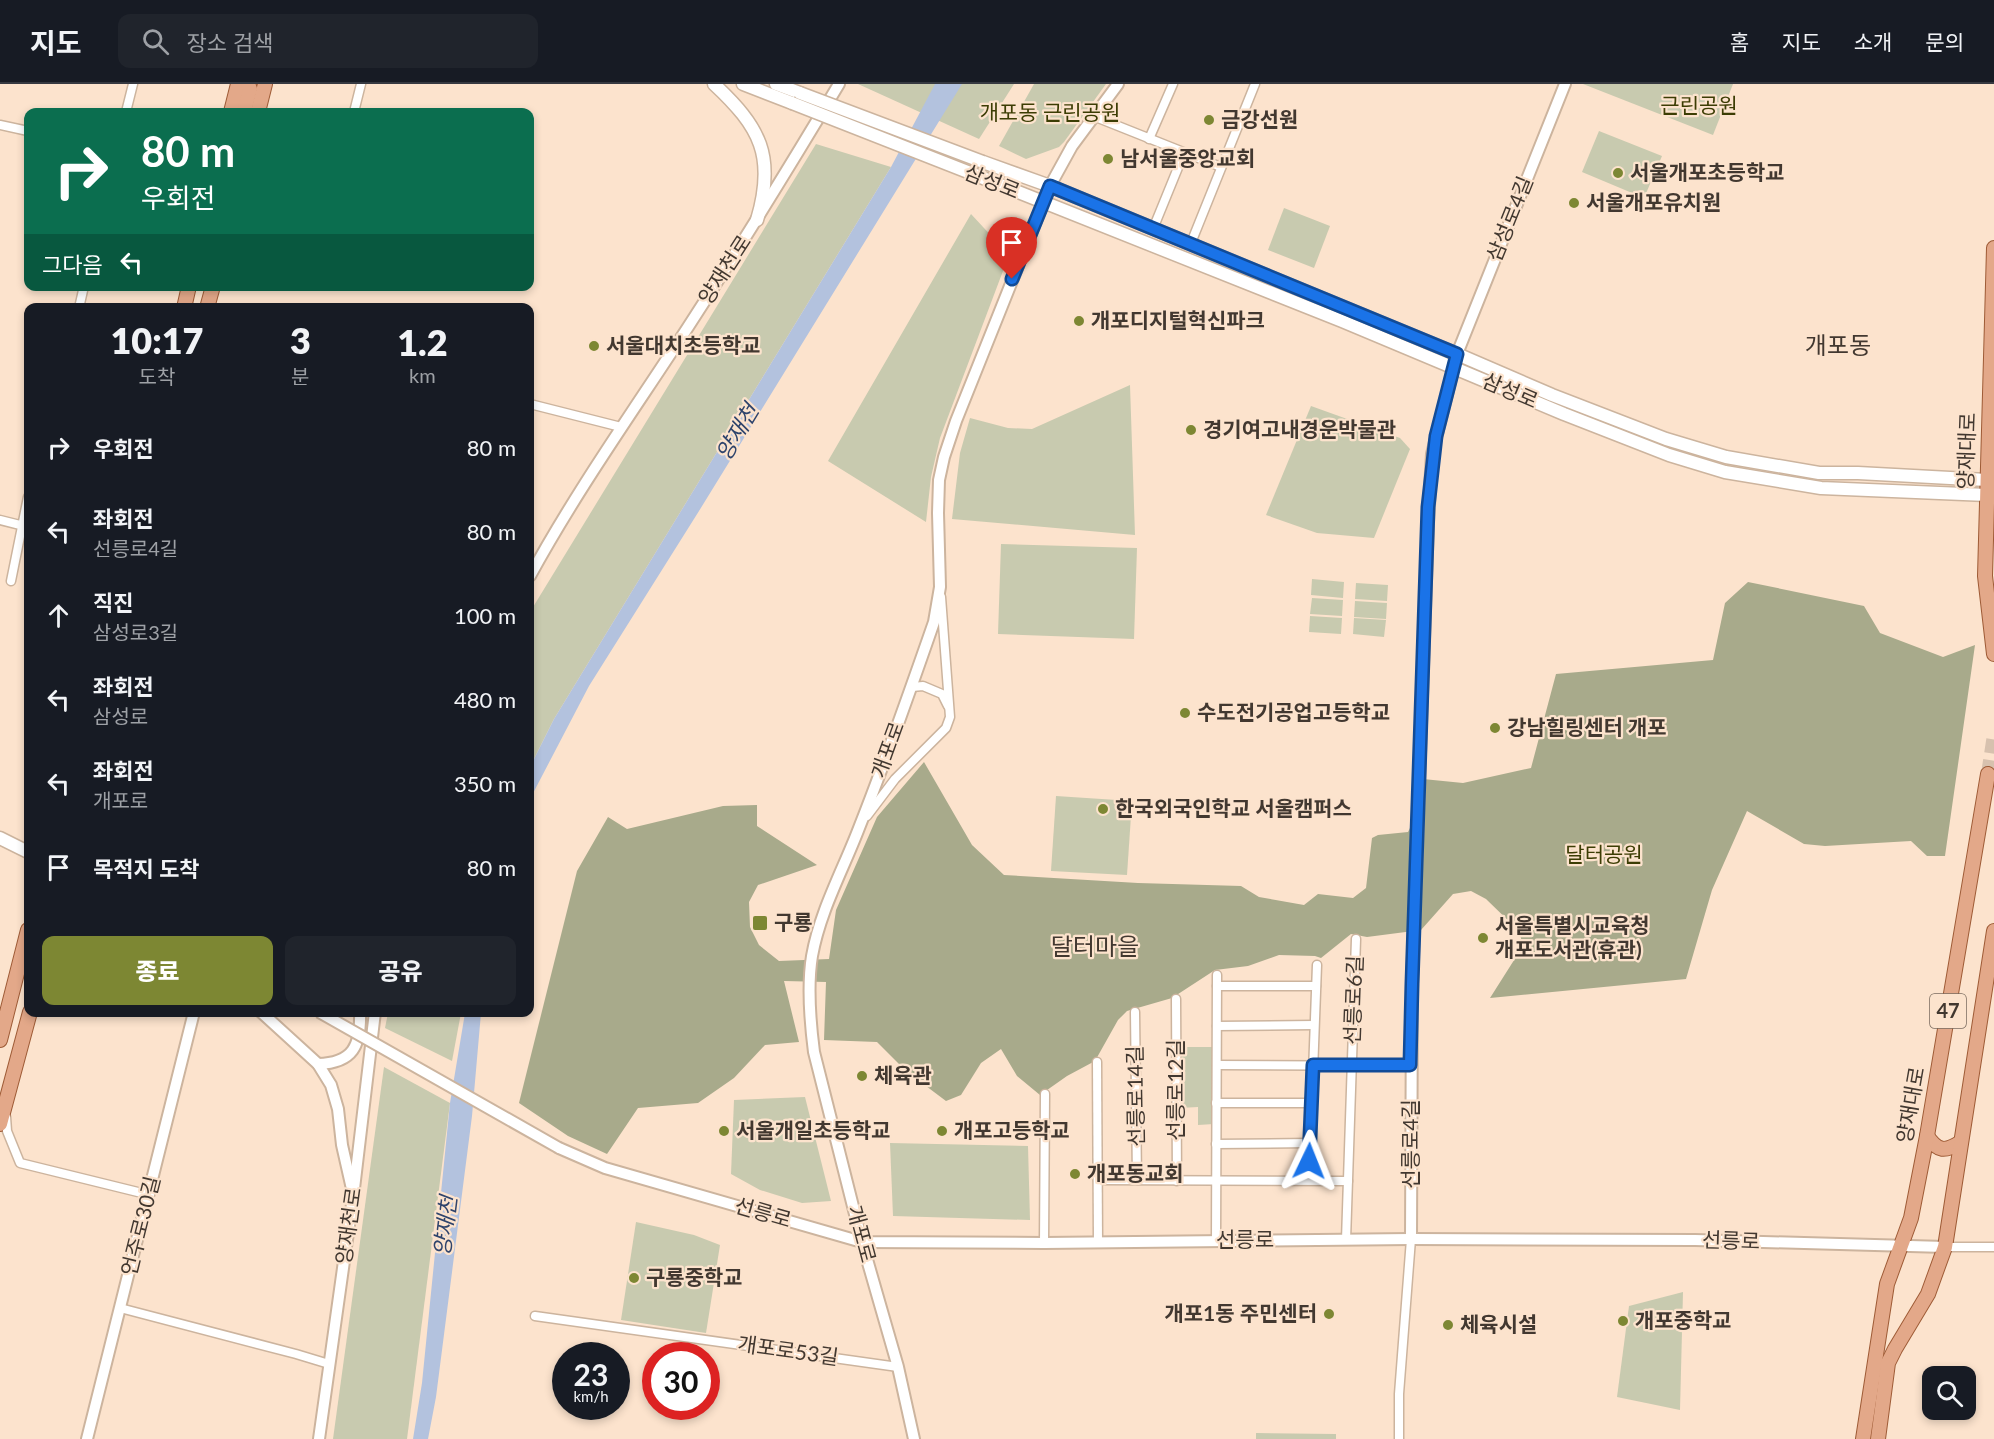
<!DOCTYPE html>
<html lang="ko">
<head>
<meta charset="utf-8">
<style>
  body { margin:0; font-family:Lato,"Noto Sans KR",sans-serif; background:#20242c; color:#f1f3f6; height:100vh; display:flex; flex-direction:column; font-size:22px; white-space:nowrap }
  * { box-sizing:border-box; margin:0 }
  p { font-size:20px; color:#9ea1a6 }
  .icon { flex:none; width:33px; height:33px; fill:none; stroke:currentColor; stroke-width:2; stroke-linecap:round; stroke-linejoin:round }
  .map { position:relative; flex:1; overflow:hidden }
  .drawer { position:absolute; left:24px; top:219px; width:510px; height:714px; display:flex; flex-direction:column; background:#171b24; border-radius:12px; box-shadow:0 3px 9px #0003 }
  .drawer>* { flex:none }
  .hud { position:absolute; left:24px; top:24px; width:510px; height:183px; border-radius:12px; box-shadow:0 3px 9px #0003; background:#0b6e4f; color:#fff; overflow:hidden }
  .controls { position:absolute; left:1922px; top:1282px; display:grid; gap:12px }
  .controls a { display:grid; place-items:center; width:54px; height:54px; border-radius:12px; background:#171b24; box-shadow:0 3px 9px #0003; font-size:30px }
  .speed { position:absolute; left:552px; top:1258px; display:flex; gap:12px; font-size:30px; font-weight:700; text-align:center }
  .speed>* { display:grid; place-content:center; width:78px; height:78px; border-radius:50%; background:#171b24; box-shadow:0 3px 9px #0003; line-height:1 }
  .speed small { font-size:15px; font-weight:400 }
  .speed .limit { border:9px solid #d22; background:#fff; color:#111 }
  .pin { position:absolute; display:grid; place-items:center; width:51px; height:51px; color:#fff; margin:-62px -26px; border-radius:50% 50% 50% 0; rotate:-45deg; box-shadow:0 0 6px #0007 }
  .pin .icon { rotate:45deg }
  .me { position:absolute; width:66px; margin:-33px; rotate:2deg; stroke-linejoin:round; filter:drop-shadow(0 0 4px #0008) }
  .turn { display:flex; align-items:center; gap:21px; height:126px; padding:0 18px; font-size:27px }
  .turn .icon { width:78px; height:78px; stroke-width:2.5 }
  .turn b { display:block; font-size:42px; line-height:51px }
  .then { display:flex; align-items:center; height:57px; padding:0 18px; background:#0003; gap:12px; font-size:22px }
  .eta { display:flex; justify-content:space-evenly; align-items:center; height:102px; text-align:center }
  .eta b { font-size:36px; font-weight:800; line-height:42px }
  .button { display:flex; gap:12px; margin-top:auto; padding:12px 18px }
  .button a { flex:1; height:69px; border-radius:12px; background:#7d8733; color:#fff; font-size:24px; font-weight:800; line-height:69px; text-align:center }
  .button a+a { background:#20242c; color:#f1f3f6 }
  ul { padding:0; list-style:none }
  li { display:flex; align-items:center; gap:18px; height:84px; padding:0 18px }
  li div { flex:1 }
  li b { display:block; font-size:22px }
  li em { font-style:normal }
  header { display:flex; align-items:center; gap:36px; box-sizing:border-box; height:84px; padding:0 30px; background:#171b24; border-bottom:2px solid #363941 }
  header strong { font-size:28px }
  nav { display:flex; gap:33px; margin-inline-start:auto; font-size:21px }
  .search { width:420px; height:54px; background:#20242c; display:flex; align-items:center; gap:15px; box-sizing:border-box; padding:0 21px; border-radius:12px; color:#9ea1a6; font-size:22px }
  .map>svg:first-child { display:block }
</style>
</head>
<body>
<header>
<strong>지도</strong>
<div class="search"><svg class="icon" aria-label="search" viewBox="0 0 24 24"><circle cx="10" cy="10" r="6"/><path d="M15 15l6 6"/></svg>장소 검색</div>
<nav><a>홈</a><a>지도</a><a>소개</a><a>문의</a></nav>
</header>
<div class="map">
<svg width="1994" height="1355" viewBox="0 0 1994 1355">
  <rect width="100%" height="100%" fill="#fce3cd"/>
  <!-- green -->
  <g fill="#c8caaf">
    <polygon points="858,0 1014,0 979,55"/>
    <polygon points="1034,0 1106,0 1064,58 1059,63 1026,75 999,62"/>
    <polygon points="1583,0 1733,0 1713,51"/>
    <polygon points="1599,47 1662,72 1644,114 1582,88"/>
    <polygon points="816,60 891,83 554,635 530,683 530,528"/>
    <polygon points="1284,124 1330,142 1314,184 1268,166"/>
    <polygon points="971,130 1009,171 940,354 931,393 926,438 828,377"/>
    <polygon points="1130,301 1135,451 952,435 960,369 970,334 1008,344 1032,345"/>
    <polygon points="1311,322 1400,354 1410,365 1374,454 1317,449 1266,431"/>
    <polygon points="1001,460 1137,464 1134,555 998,550"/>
    <polygon points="1312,495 1344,498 1343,514 1311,511"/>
    <polygon points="1356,499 1388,501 1387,517 1355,515"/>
    <polygon points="1312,514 1343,516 1342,532 1310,530"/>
    <polygon points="1355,517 1387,519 1386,535 1354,533"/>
    <polygon points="1310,532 1342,534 1341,550 1309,548"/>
    <polygon points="1354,534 1386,536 1384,553 1353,550"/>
    <polygon points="1056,712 1132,717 1127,791 1051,787"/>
    <polygon points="388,929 461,929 452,977 385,944"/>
    <polygon points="1180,963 1213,963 1214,1040 1198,1041 1198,1023 1179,1024"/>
    <polygon points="384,983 450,1019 407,1355 333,1355"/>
    <polygon points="805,1013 831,1117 802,1119 760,1106 731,1090 734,1016"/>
    <polygon points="890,1059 1028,1062 1030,1136 893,1132"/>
    <polygon points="636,1138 694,1151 720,1161 706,1249 621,1236"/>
    <polygon points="1683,1208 1680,1326 1617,1313 1629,1222"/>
    <polygon points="1256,1349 1336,1350 1336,1355 1256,1355"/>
  </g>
  <!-- forest -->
  <polygon fill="#a8aa8b" points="1748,498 1864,522 1880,549 1943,573 1975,561 1945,772 1927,772 1911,757 1825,762 1804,760 1747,727 1712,806 1686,895 1490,914 1516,873 1522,858 1519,847 1486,815 1471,807 1453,810 1421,846 1367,853 1351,850 1321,874 1315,872 1279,871 1248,882 1215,886 1172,914 1127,927 1118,936 1095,977 1067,992 1040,1011 1017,992 1001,965 981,979 961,1011 946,1017 906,987 877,958 824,956 826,898 784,897 799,958 765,961 734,994 698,1019 638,1024 607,1070 568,1052 519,1019 577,787 608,733 627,745 723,722 757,721 757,742 817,781 758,801 749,818 750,843 759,861 779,877 829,875 836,826 877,733 924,678 972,761 1004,791 1138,799 1241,802 1259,813 1304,821 1318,810 1353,814 1366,804 1372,754 1378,751 1408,748 1418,728 1423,695 1463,699 1531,684 1556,590 1713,576 1725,519"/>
  <!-- water -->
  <g fill="#b3c2de">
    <polygon points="935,0 962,0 699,427 589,602 530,715 530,683 554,635 891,83"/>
    <polygon points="465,929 481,929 472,1032 436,1313 428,1355 413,1355 422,1299 450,1019"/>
  </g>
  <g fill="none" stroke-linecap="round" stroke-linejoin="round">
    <!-- primary-tunnel -->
    <polyline stroke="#d7c1ae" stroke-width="14" stroke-dasharray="14 7" stroke-linecap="butt" points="1988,690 1994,651"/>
    <!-- minor casing -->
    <g stroke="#ccb49e" stroke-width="11">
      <g id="minor">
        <polyline points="126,28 133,0"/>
        <polyline points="354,28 361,0"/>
        <polyline points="1093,32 1221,83"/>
        <polyline points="0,41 28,47"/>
        <polyline points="1149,55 1173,0"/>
        <polyline points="1153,145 1184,69"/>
        <polyline points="1191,159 1255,0"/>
        <polyline points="79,224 84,202"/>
        <polyline points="530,320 621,343"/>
        <polyline points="0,436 28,443"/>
        <polyline points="11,497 28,413"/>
        <polyline points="912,603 923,602 942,610 948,622"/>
        <polyline points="867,732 895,695 946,644 950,633 941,513"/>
        <polyline points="1217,902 1316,902"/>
        <polyline points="1176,915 1177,1097"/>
        <polyline points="1135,928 1137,1096"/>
        <polyline points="1217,942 1314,941"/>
        <polyline points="1097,978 1098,1159"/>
        <polyline points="1217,981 1411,982"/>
        <polyline points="1216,1019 1311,1019"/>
        <polyline points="6,1033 7,1047 20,1079 150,1111"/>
        <polyline points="1216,1060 1310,1059"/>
        <polyline points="1098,1096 1348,1097"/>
        <polyline points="1309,1096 1317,881"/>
        <polyline points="1216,1156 1217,891"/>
        <polyline points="1346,1156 1356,855"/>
        <polyline points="1044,1159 1045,1010"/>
        <polyline points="1945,1163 1994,1163"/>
        <polyline points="120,1224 296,1270 329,1280"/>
        <polyline points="535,1232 898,1283"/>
        <polyline points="1399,1355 1399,1310 1411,1155"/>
      </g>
    </g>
    <!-- tertiary casing -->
    <g stroke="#ccb49e" stroke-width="14">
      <g id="tertiary">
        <path d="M530,492C577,406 634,326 688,243C740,163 790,82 839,0"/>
        <polyline points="261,928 318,980 331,1001 338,1025 342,1061 352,1105"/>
        <path d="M318,980C353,979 361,962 360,928"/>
        <polyline points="559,1064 605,1084 862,1158 1044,1159 1411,1155 1695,1156 1945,1163"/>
        <polyline points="1411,1155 1412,900 1428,439 1432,370 1457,270 1565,0"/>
        <polyline points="87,1355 194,928"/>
        <polyline points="319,1355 353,1113 375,928"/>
        <path d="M914,1355L898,1283L862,1158L814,968C810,937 807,903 812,872C820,827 843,786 859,744C886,676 910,607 934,538L940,503L938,429L939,396L944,373L956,337L1050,102L1072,62L1118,0"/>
      </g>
    </g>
    <!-- secondary casing -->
    <g stroke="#ccb49e" stroke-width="15">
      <g id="secondary">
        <path d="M714,0C760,43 776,72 757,136"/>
        <polyline points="743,0 792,19"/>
        <polyline points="776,0 800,9"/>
        <polyline points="983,78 1050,102 1457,270 1552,311 1666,355 1726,373 1819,389 1858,389 1987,396 1994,400"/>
        <polyline points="973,90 1342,237 1564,330 1669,371 1725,388 1821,404 1987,411 1994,407"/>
        <polyline points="0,754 28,768"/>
      </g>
    </g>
    <!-- primary casing -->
    <g stroke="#9e5b36" stroke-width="16">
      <g id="primary">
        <polyline points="231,28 238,0"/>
        <polyline points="244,28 250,5 248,0"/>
        <polyline points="258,28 265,0"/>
        <polyline points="1994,164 1985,492 1994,570"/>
        <polyline points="184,224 189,202"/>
        <polyline points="207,224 213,202"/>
        <polyline points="0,956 28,846"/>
        <polyline points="0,1040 30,928"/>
        <path d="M1927,1052C1938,1068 1945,1068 1961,1058"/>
        <polyline points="1863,1355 1887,1200 1911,1134 1927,1052 1988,690"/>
        <polyline points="1878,1355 1888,1279 1895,1265 1928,1210 1945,1163 1994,847"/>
      </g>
    </g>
    <!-- minor -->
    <use href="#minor" stroke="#fff" stroke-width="8"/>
    <!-- tertiary -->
    <use href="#tertiary" stroke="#fff" stroke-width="10"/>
    <!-- secondary -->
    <use href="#secondary" stroke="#fff" stroke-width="12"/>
    <!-- primary -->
    <use href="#primary" stroke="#e3a889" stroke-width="14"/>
    <!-- tertiary-bridge casing -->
    <g stroke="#ccb49e" stroke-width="14" stroke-linecap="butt">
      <polyline id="tertiary-bridge" points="319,928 559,1064"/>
    </g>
    <!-- secondary-bridge casing -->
    <g stroke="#ccb49e" stroke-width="15" stroke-linecap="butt">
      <g id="secondary-bridge">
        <polyline points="800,9 983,78"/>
        <polyline points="792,19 973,90"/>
      </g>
    </g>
    <!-- tertiary-bridge -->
    <use href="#tertiary-bridge" stroke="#fff" stroke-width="10"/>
    <!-- secondary-bridge -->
    <use href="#secondary-bridge" stroke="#fff" stroke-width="12"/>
  </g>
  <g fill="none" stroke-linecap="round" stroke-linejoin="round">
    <!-- route casing -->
    <g stroke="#114b97" stroke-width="15">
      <polyline id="route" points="1012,195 1050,102 1457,270 1436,352 1428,423 1412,900 1410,981 1313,981 1309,1077"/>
    </g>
    <!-- route -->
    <use href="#route" stroke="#1a73e8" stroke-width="10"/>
  </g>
  <!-- markers -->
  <g fill="#7d8733" stroke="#fce3cd" stroke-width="2">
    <circle cx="1209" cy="36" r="6"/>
    <circle cx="1108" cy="75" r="6"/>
    <circle cx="1618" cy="89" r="6"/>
    <circle cx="1574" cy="119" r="6"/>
    <circle cx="1079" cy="237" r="6"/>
    <circle cx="594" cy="262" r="6"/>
    <circle cx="1191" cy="346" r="6"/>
    <circle cx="1185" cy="629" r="6"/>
    <circle cx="1495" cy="644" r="6"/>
    <circle cx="1103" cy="725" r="6"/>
    <rect x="752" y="831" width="16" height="16" rx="3"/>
    <circle cx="1483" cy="854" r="6"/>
    <circle cx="862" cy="992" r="6"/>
    <circle cx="724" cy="1047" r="6"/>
    <circle cx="942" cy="1047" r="6"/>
    <circle cx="1075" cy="1090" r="6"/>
    <circle cx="634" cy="1194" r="6"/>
    <circle cx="1329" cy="1230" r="6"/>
    <circle cx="1623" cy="1237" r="6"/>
    <circle cx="1448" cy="1241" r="6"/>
  </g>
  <g text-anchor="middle" stroke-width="4.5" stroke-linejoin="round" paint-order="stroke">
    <!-- shield labels -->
    <rect fill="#fce3cd" stroke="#7a6b5f" stroke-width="1.5" x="1930" y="910" width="36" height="34" rx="4.5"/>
    <g font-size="20" font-weight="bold" fill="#423830">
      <text x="1948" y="934">47</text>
    </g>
    <!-- park labels -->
    <g font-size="21" fill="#3c3d04" stroke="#fce3cd">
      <text x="1699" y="29">근린공원</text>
      <text x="1050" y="36">개포동 근린공원</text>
      <text x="1604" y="778">달터공원</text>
    </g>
    <!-- poi labels -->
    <g font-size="21" font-weight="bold" fill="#423830" stroke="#fce3cd" text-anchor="start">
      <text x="1221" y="43">금강선원</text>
      <text x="1120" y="82">남서울중앙교회</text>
      <text x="1630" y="96">서울개포초등학교</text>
      <text x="1586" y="126">서울개포유치원</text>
      <text x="1091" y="244">개포디지털혁신파크</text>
      <text x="606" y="269">서울대치초등학교</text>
      <text x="1203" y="353">경기여고내경운박물관</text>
      <text x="1197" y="636">수도전기공업고등학교</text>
      <text x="1507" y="651">강남힐링센터 개포</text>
      <text x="1115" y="732">한국외국인학교 서울캠퍼스</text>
      <text x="774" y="846">구룡</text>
      <text x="1495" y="849">서울특별시교육청<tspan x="1495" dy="24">개포도서관(휴관)</tspan></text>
      <text x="874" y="999">체육관</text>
      <text x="736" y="1054">서울개일초등학교</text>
      <text x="954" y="1054">개포고등학교</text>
      <text x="1087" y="1097">개포동교회</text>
      <text x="646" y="1201">구룡중학교</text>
      <text x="1317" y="1237" text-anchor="end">개포1동 주민센터</text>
      <text x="1635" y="1244">개포중학교</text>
      <text x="1460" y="1248">체육시설</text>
    </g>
    <!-- street labels -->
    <g font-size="21" fill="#423830" stroke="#fce3cd">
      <text transform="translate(992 98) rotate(22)" y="7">삼성로</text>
      <text transform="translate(1510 135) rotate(-68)" y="7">삼성로4길</text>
      <text transform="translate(725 186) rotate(-57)" y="7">양재천로</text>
      <text transform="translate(1510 307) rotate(23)" y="7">삼성로</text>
      <text transform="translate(1967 367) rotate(-88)" y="7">양재대로</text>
      <text transform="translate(888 666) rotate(-70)" y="7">개포로</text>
      <text transform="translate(1354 916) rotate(-88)" y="7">선릉로6길</text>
      <text transform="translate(1176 1006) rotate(-90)" y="7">선릉로12길</text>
      <text transform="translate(1136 1012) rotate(-91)" y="7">선릉로14길</text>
      <text transform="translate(1911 1021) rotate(-80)" y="7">양재대로</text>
      <text transform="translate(1411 1060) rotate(-90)" y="7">선릉로4길</text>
      <text transform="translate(763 1129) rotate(16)" y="7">선릉로</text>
      <text transform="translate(141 1142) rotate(-76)" y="7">언주로30길</text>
      <text transform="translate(349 1142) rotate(-82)" y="7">양재천로</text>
      <text transform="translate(861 1150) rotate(75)" y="7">개포로</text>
      <text x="1245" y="1163">선릉로</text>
      <text transform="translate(1731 1157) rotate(2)" y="7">선릉로</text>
      <text transform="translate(788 1267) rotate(8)" y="7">개포로53길</text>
    </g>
    <!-- water labels -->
    <g font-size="22" font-style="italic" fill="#2f446c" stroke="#fce3cd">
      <text transform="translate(737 348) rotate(-59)" y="8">양재천</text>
      <text transform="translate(445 1142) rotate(-83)" y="8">양재천</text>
    </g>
    <!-- quarter labels -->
    <g font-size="24" fill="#423830" stroke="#fce3cd">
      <text x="1838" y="270">개포동</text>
      <text x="1095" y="871">달터마을</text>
    </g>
  </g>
</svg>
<div class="controls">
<a><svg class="icon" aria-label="search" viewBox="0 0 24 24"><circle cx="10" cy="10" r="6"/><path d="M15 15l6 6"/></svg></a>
</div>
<div class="speed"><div>23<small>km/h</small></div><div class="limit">30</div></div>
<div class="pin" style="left:1012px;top:195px;background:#d93025"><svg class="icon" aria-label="arrive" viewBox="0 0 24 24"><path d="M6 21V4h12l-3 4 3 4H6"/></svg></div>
<svg class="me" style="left:1309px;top:1077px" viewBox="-20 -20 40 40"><path d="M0-17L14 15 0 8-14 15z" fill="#1a73e8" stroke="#fff" stroke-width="4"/></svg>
<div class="hud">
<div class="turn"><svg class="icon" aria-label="right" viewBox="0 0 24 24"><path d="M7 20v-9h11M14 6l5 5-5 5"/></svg><div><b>80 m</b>우회전</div></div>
<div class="then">그다음<svg class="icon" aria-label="left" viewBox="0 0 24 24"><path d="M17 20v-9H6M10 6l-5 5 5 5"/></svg></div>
</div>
<section class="drawer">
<div class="eta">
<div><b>10:17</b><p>도착</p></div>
<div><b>3</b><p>분</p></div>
<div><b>1.2</b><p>km</p></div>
</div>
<ul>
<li><svg class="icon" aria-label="right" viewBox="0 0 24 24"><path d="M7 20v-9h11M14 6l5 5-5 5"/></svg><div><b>우회전</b></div><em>80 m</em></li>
<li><svg class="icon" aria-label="left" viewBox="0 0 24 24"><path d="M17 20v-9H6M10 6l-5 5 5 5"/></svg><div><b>좌회전</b><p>선릉로4길</p></div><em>80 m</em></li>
<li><svg class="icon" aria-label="ahead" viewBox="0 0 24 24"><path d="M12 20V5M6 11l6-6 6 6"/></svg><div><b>직진</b><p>삼성로3길</p></div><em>100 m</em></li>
<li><svg class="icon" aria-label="left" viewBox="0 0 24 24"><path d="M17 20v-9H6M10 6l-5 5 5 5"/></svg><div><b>좌회전</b><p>삼성로</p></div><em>480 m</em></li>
<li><svg class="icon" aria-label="left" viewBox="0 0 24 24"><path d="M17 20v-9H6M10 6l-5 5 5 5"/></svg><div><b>좌회전</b><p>개포로</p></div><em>350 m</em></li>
<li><svg class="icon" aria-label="arrive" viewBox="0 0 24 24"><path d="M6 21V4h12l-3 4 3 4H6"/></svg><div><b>목적지 도착</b></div><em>80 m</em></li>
</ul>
<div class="button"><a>종료</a><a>공유</a></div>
</section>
</div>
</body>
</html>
